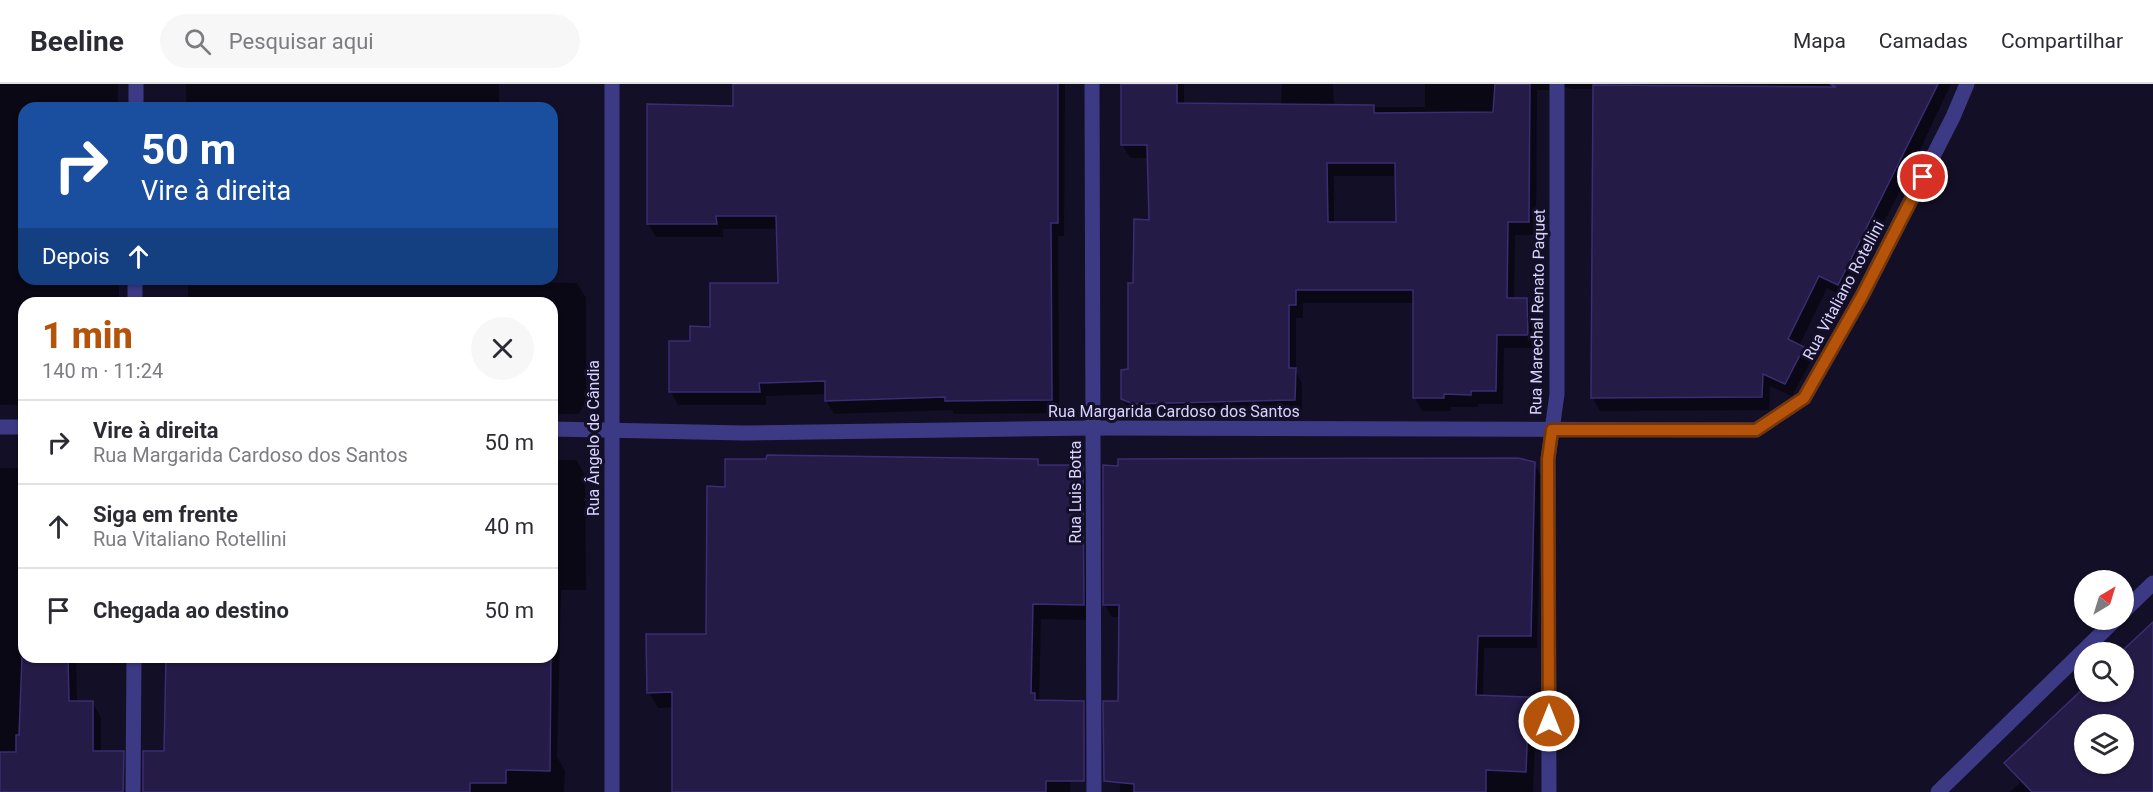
<!DOCTYPE html>
<html lang="pt">
<head>
<meta charset="utf-8">
<style>
  body { margin:0; font-family:Roboto,sans-serif; background:#f7f7f7; color:#2b2b33; height:100vh; display:flex; flex-direction:column; font-size:22px; white-space:nowrap }
  * { box-sizing:border-box; margin:0 }
  p { font-size:20px; color:#7c7c81 }
  .icon { flex:none; width:33px; height:33px; fill:none; stroke:currentColor; stroke-width:2; stroke-linecap:round; stroke-linejoin:round }
  .map { position:relative; flex:1; overflow:hidden }
  .side { position:absolute; left:18px; top:213px; width:540px; height:366px; display:flex; flex-direction:column; background:#fff; border-radius:18px; box-shadow:0 2px 4px #0004 }
  .side>* { flex:none }
  .guide { position:absolute; left:18px; top:18px; width:540px; height:183px; border-radius:18px; box-shadow:0 2px 4px #0004; background:#1a4fa0; color:#fff; overflow:hidden }
  .needle { width:39px; rotate:38deg }
  .buttons { position:absolute; left:2074px; top:486px; display:grid; gap:12px }
  .buttons a { display:grid; place-items:center; width:60px; height:60px; border-radius:50%; background:#fff; box-shadow:0 2px 4px #0004; font-size:30px }
  .pin { position:absolute; display:grid; place-items:center; width:51px; height:51px; color:#fff; margin:-26px; border:3px solid #fff; border-radius:50%; box-shadow:0 2px 6px #0007 }
  .me { position:absolute; width:66px; margin:-33px; rotate:0deg; stroke-linejoin:round; filter:drop-shadow(0 0 4px #0008) }
  .turn { display:flex; align-items:center; gap:21px; height:126px; padding:0 24px; font-size:27px }
  .turn .icon { width:78px; height:78px; stroke-width:2.5 }
  .turn b { display:block; font-size:42px; line-height:51px }
  .then { display:flex; align-items:center; height:57px; padding:0 24px; background:#0003; gap:12px; font-size:22px }
  .round { display:grid; place-items:center; flex:none; width:63px; height:63px; border-radius:32px; background:#f7f7f7 }
  .summary { display:flex; align-items:center; justify-content:space-between; height:102px; padding:0 24px }
  h1 { font-size:36px; font-weight:800; line-height:45px; color:#b45309 }
  ul { padding:0; list-style:none }
  li { display:flex; align-items:center; gap:18px; height:84px; padding:0 24px; border-top:2px solid #e1e1e2 }
  li div { flex:1 }
  li b { display:block; font-size:22px }
  li em { font-style:normal }
  header { display:flex; align-items:center; gap:36px; box-sizing:border-box; height:84px; padding:0 30px; background:#fff; border-bottom:2px solid #e1e1e2 }
  header strong { font-size:28px }
  nav { display:flex; gap:33px; margin-inline-start:auto; font-size:21px }
  .search { width:420px; height:54px; background:#f7f7f7; display:flex; align-items:center; gap:15px; box-sizing:border-box; padding:0 21px; border-radius:33px; color:#7c7c81; font-size:22px }
  .map>svg:first-child { display:block }
</style>
</head>
<body>
<header>
<strong>Beeline</strong>
<div class="search"><svg class="icon" aria-label="search" viewBox="0 0 24 24"><circle cx="10" cy="10" r="6"/><path d="M15 15l6 6"/></svg>Pesquisar aqui</div>
<nav><a>Mapa</a><a>Camadas</a><a>Compartilhar</a></nav>
</header>
<div class="map">
<svg width="2153" height="708" viewBox="0 0 2153 708">
  <rect width="100%" height="100%" fill="#130f26"/>
  <!-- shadow -->
  <g fill="#0007" fill-rule="evenodd">
    <polygon points="0,0 118,0 118,24 24,24 24,195 119,195 119,219 24,219 24,321 0,321"/>
    <polygon points="186,0 499,0 499,19 536,20 539,24 186,24"/>
    <polygon points="735,0 1065,0 1064,152 1058,152 1059,329 954,330 952,326 834,330 826,316 826,310 766,312 766,321 678,321 671,308 691,259 779,201 778,145 723,145 723,153 656,153 648,139 734,23"/>
    <path d="M1122,0H1184V21H1281L1282,0H1333L1334,23H1425V0H1951L1908,91L1845,214L1827,204L1799,262L1803,264L1811,277L1792,312L1770,302L1769,326L1600,327L1593,314L1594,5H1571L1565,3L1559,6H1537L1536,151H1515L1514,215H1527L1534,229L1535,264H1504L1503,320H1478V323H1451V327H1422L1415,314V219H1303V234H1296V288L1302,299V329L1142,333L1130,328L1122,314L1129,287L1134,200L1151,137L1149,74H1130L1122,60ZM1334,92H1397V140H1334Z"/>
    <polygon points="188,195 518,195 518,198 577,199 586,214 586,319 578,330 552,330 552,219 188,219"/>
    <polygon points="552,376 576,376 585,391 586,506 561,506 557,673 565,687 564,708 165,708 168,573 552,573"/>
    <polygon points="1037,377 1040,382 1082,383 1091,398 1092,536 1041,535 1039,618 1072,633 1070,708 674,708 674,623 658,624 649,608 708,551 726,404"/>
    <polygon points="1534,379 1541,392 1537,564 1484,564 1483,613 1528,614 1536,627 1533,708 1120,708 1118,618 1120,618 1120,533 1112,533 1105,521"/>
    <polygon points="0,384 24,384 24,573 76,573 77,618 92,618 101,634 101,669 116,708 0,708"/>
    <path d="M2153,539V708H2010L2020,699L2006,679L2085,604V608H2124V568H2122ZM2085,640H2124V680H2085Z"/>
  </g>
  <!-- building -->
  <g fill="#241b47" stroke="#3b2d73" stroke-width="1.5" fill-rule="evenodd">
    <polygon points="733,0 1058,0 1058,139 1051,139 1052,316 945,317 945,313 825,317 825,297 759,299 760,308 669,308 669,257 690,257 690,242 710,243 710,199 778,199 776,132 716,132 717,140 647,140 647,20 733,22"/>
    <path d="M1121,0H1177V19L1374,21V29L1493,28L1495,0H1530L1529,138H1508L1507,214H1527L1528,251H1497L1496,307H1471V311L1444,310V314H1413V206H1296V221H1289V284H1296L1295,316L1133,320L1121,315V286L1128,285V199H1133L1134,135L1149,136L1147,61H1121ZM1327,79H1395L1396,138H1328Z"/>
    <polygon points="1830,0 1938,0 1838,201 1819,192 1788,255 1804,263 1785,300 1763,290 1762,313 1591,314 1593,1 1836,3"/>
    <polygon points="767,371 1038,375 1038,381 1083,381 1084,521 1033,520 1031,609 1035,609 1035,616 1084,617 1084,697 1046,697 1046,708 672,708 672,608 647,609 646,550 706,550 707,402 725,403 725,375 766,375"/>
    <polygon points="1518,374 1535,378 1531,552 1478,552 1476,611 1529,613 1526,688 1486,686 1486,708 1134,708 1134,700 1104,697 1103,617 1118,617 1119,521 1103,521 1103,381 1118,382 1118,375"/>
    <path d="M2153,538V708H2032L2004,679L2085,603V608H2124V568H2121ZM2085,640H2124V680H2085Z"/>
    <polygon points="22,573 68,573 69,617 93,617 93,667 124,667 123,708 0,708 0,668 16,668 16,651 19,651"/>
    <polygon points="166,573 551,573 550,687 506,686 506,699 470,699 470,708 143,708 143,667 164,667"/>
  </g>
  <g fill="none" stroke-linecap="round" stroke-linejoin="round">
    <!-- minor -->
    <g stroke="#3d3a85" stroke-width="15">
      <polyline points="1092,0 1094,708"/>
      <polyline points="136,24 136,0"/>
      <polyline points="135,219 135,195"/>
      <polyline points="0,343 24,343"/>
      <polyline points="552,345 744,349 1093,344 1756,346 1804,314 1862,212 1953,33 1967,0"/>
      <polyline points="2124,527 2153,499"/>
      <polyline points="133,708 134,573"/>
      <polyline points="612,708 612,0"/>
      <polyline points="1549,708 1548,375 1557,310 1557,0"/>
      <polyline points="1938,708 2115,536"/>
    </g>
  </g>
  <g fill="none" stroke-linecap="round" stroke-linejoin="round">
    <!-- route casing -->
    <g stroke="#753606" stroke-width="15">
      <polyline id="route" points="1549,637 1548,375 1552,346 1756,346 1804,314 1862,212 1923,93"/>
    </g>
    <!-- route -->
    <use href="#route" stroke="#b45309" stroke-width="10"/>
  </g>
  <g text-anchor="middle" stroke-width="6" stroke-linejoin="round" paint-order="stroke">
    <!-- street labels -->
    <g font-size="16" fill="#d9d4ff" stroke="#130f26">
      <text transform="translate(1843 206) rotate(-62)" y="6">Rua Vitaliano Rotellini</text>
      <text transform="translate(1537 228) rotate(-89)" y="6">Rua Marechal Renato Paquet</text>
      <text x="1174" y="333">Rua Margarida Cardoso dos Santos</text>
      <text transform="translate(593 354) rotate(-90)" y="6">Rua Ângelo de Cândia</text>
      <text transform="translate(1075 408) rotate(-90)" y="6">Rua Luis Botta</text>
    </g>
  </g>
</svg>
<div class="buttons">
<a><svg class="needle" viewBox="-14 -14 28 28"><path d="M0-13l5 13h-10z" fill="#e53935"/><path d="M0 13l5-13h-10z" fill="#7c7c81"/></svg></a>
<a><svg class="icon" aria-label="search" viewBox="0 0 24 24"><circle cx="10" cy="10" r="6"/><path d="M15 15l6 6"/></svg></a>
<a><svg class="icon" aria-label="layers" viewBox="0 0 24 24"><path d="M12 4l9 5-9 5-9-5zM3 14l9 5 9-5"/></svg></a>
</div>
<div class="pin" style="left:1923px;top:93px;background:#d93025"><svg class="icon" aria-label="arrive" viewBox="0 0 24 24"><path d="M6 21V4h12l-3 4 3 4H6"/></svg></div>
<svg class="me" style="left:1549px;top:637px" viewBox="-20 -20 40 40"><circle r="17" fill="#b45309" stroke="#fff" stroke-width="3"/><path d="M0-11L8 9 0 5-8 9z" fill="#fff"/></svg>
<div class="guide">
<div class="turn"><svg class="icon" aria-label="right" viewBox="0 0 24 24"><path d="M7 20v-9h11M14 6l5 5-5 5"/></svg><div><b>50 m</b>Vire à direita</div></div>
<div class="then">Depois<svg class="icon" aria-label="ahead" viewBox="0 0 24 24"><path d="M12 20V5M6 11l6-6 6 6"/></svg></div>
</div>
<section class="side">
<div class="summary"><div><h1>1 min</h1><p>140 m · 11:24</p></div><a class="round"><svg class="icon" aria-label="close" viewBox="0 0 24 24"><path d="M6 6l12 12M18 6L6 18"/></svg></a></div>
<ul>
<li><svg class="icon" aria-label="right" viewBox="0 0 24 24"><path d="M7 20v-9h11M14 6l5 5-5 5"/></svg><div><b>Vire à direita</b><p>Rua Margarida Cardoso dos Santos</p></div><em>50 m</em></li>
<li><svg class="icon" aria-label="ahead" viewBox="0 0 24 24"><path d="M12 20V5M6 11l6-6 6 6"/></svg><div><b>Siga em frente</b><p>Rua Vitaliano Rotellini</p></div><em>40 m</em></li>
<li><svg class="icon" aria-label="arrive" viewBox="0 0 24 24"><path d="M6 21V4h12l-3 4 3 4H6"/></svg><div><b>Chegada ao destino</b></div><em>50 m</em></li>
</ul>
</section>
</div>
</body>
</html>
